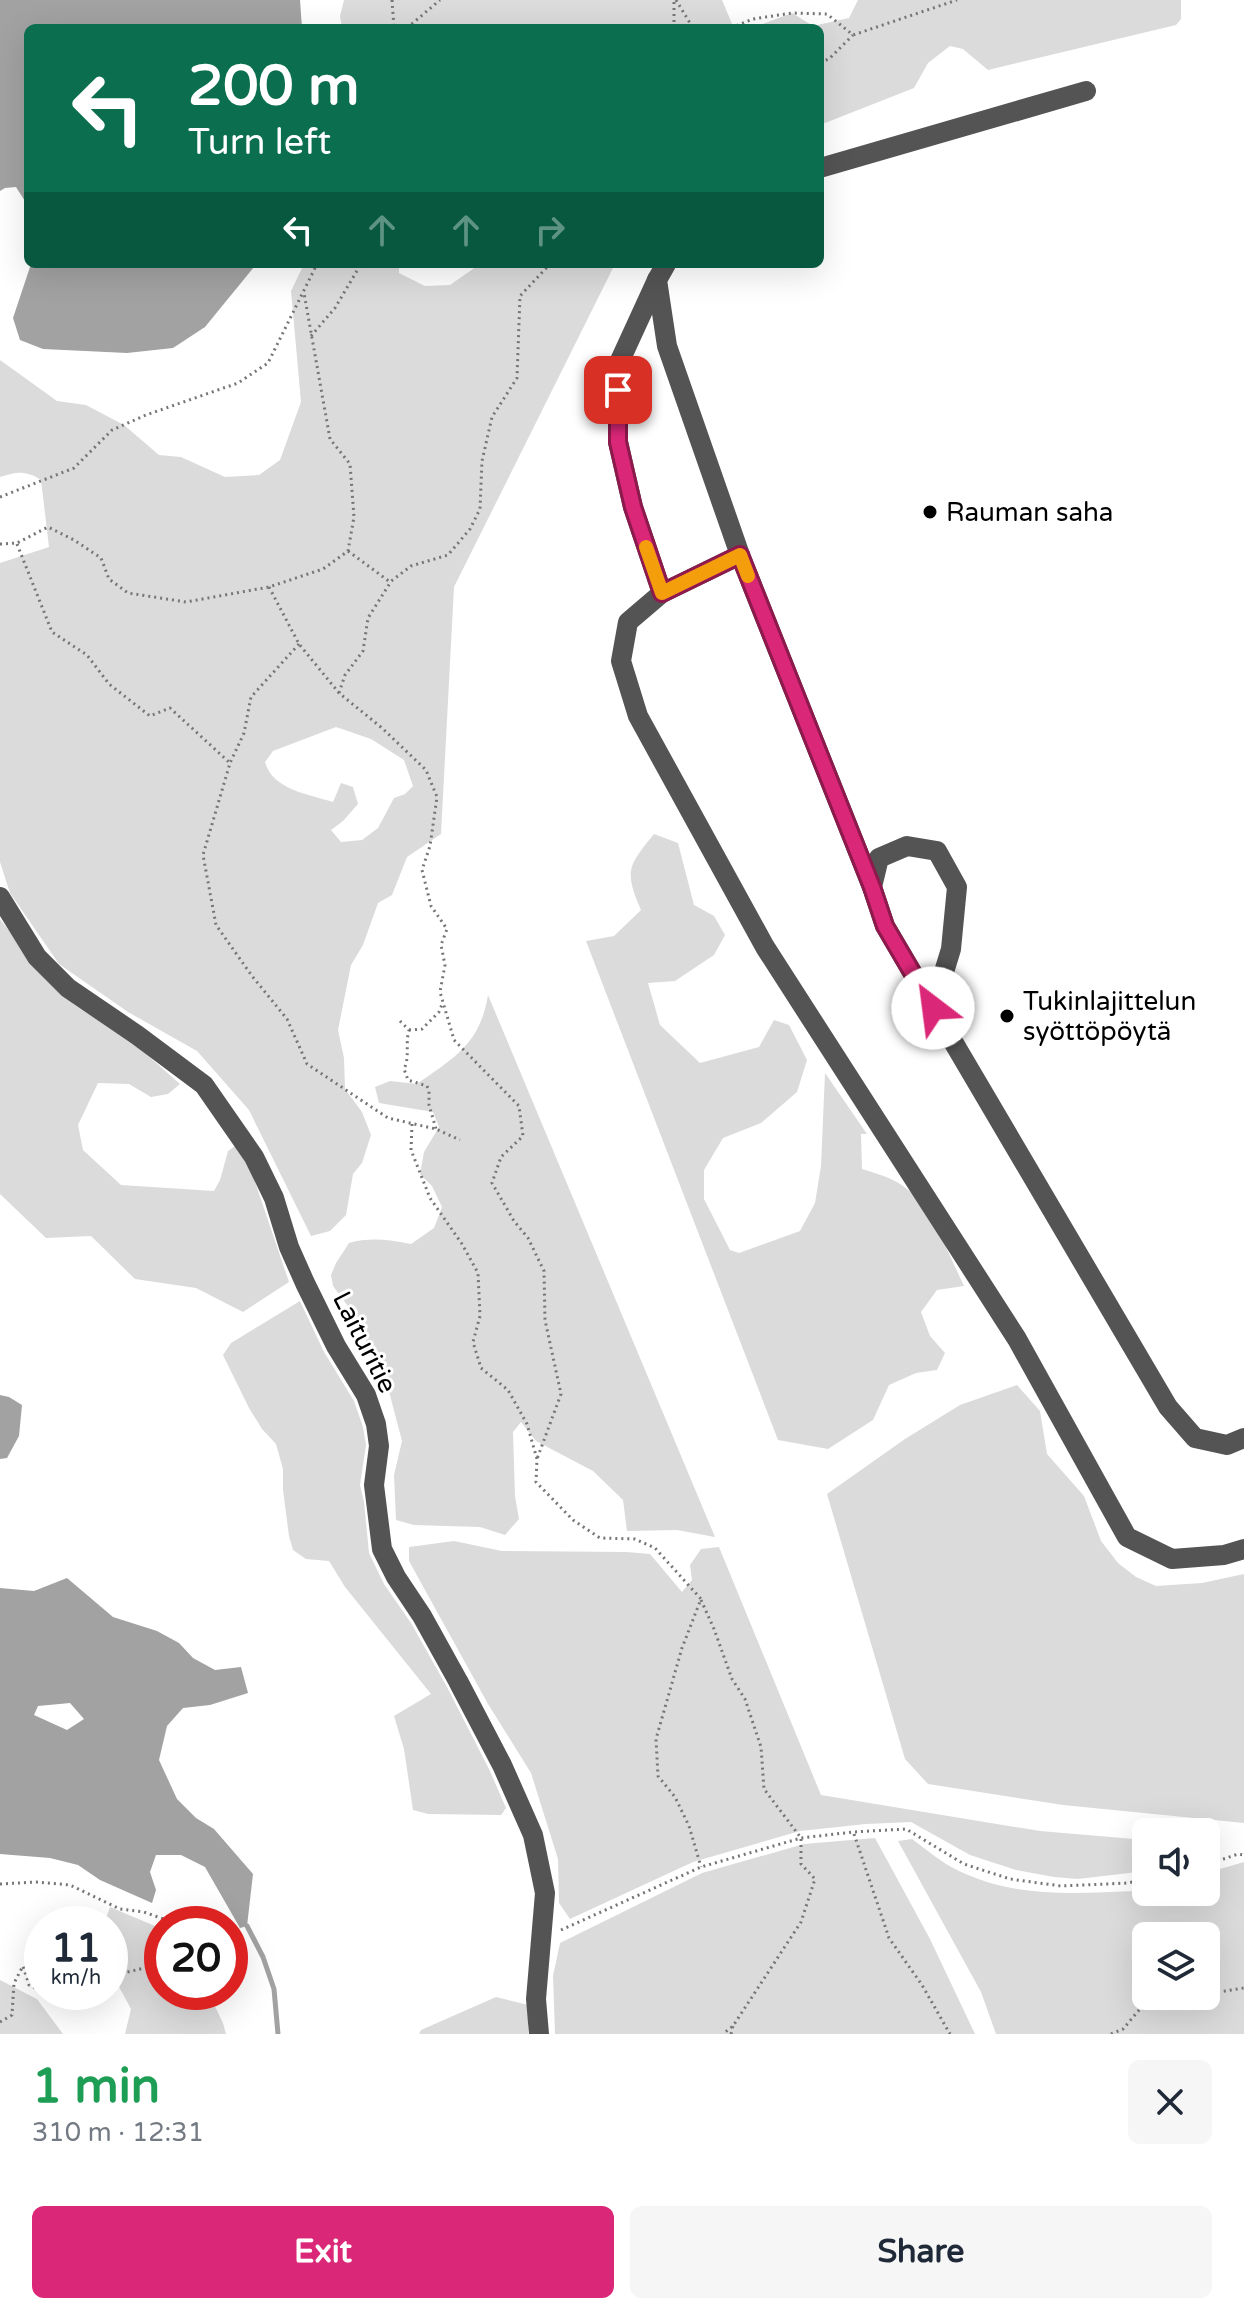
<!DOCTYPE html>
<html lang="en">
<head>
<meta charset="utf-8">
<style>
  body { margin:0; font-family:"Varela Round",sans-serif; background:#f6f6f7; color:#1f2937; height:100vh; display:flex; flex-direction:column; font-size:30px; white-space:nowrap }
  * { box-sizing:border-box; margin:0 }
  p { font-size:26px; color:#747a83 }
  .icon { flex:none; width:44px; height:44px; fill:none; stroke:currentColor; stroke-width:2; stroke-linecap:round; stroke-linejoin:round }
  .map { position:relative; height:2034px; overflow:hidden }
  .details { display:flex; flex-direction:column; background:#fff; flex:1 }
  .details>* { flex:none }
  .banner { position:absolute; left:24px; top:24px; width:800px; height:244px; border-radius:12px; box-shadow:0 8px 32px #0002; background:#0b6e4f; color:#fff; overflow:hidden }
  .controls { position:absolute; left:1132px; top:1818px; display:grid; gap:16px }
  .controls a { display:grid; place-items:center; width:88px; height:88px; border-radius:12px; background:#fff; box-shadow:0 8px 32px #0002; font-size:40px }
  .speed { position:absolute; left:24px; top:1906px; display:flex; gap:16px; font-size:40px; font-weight:700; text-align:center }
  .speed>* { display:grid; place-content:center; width:104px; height:104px; border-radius:50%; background:#fff; box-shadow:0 8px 32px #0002; line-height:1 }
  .speed small { font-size:20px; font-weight:400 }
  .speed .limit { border:12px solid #d22; background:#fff; color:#111 }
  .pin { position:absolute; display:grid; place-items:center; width:68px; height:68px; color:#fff; margin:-34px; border-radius:16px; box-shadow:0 4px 12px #0006 }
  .me { position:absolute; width:88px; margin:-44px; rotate:330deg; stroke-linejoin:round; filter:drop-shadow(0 0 6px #0008) }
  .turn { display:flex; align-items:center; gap:28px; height:168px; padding:0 32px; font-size:36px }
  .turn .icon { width:104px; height:104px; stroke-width:2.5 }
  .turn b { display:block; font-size:56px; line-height:68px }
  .lanes { display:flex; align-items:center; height:76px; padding:0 32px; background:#0003; justify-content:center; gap:40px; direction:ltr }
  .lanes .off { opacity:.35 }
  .round { display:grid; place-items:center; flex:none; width:84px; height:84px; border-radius:12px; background:#f6f6f7 }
  .overview { display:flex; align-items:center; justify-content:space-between; height:136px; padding:0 32px }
  h1 { font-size:48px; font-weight:700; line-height:60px; color:#1e9e55 }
  .action { display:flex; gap:16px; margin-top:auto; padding:16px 32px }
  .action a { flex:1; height:92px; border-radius:12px; background:#db2777; color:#fff; font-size:32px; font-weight:700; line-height:92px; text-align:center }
  .action a+a { background:#f6f6f7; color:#1f2937 }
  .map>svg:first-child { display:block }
</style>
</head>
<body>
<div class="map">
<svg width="1244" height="2034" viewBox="0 0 1244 2034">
  <rect width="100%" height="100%" fill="#fff"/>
  <!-- green -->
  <g fill="#dbdbdb" fill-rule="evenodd">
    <polygon points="344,0 722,0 733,26 755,27 792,13 813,26 849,18 858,0 1181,0 1181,19 1176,25 988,70 963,49 950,46 928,63 914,88 820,125 820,28 342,28 340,16"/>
    <path d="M304,264H399V273L425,286L450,285L480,264H615L454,587L441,834L407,857L392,895L378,903L363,945L351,965L338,1030L344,1058L345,1089L362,1112L371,1135L362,1163L353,1174L346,1215L330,1231L311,1236L249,1110L197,1051L128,1012L59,964L10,893L0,862V563L49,547L41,480C25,470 17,472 0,477V360L57,401L86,405L124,425L159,455L181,457L225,477L259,475L280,460L301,402L291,291ZM336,727L371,739L404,760L413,786L405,794L394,798L378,828L362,840L341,842L331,830L343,821L358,804L353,787L341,783L333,802C308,794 273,790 265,762L273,751Z"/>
    <path d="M654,834L678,843L694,905L714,916L725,935L714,955L675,981L648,983L660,1025L700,1063L759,1047L774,1020L789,1025L807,1060L797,1092L761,1123L723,1138L704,1170V1199L730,1250L739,1253L800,1231L815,1203L821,1166L825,1073L867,1134H861L862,1169C878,1174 894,1178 907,1189C931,1208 951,1259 964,1286L937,1290L921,1312L930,1336L945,1353L937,1370L916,1373L889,1385L873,1420L828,1449L778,1440L586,941L614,936L641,910C624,871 628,866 654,834Z"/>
    <polygon points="0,919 47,980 75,1005 128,1038 180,1084 168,1094 151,1097 129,1084 98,1083 78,1125 83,1150 121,1185 214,1191 220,1180 228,1151 235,1146 250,1167 289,1282 243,1312 196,1288 135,1279 91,1236 46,1238 0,1194"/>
    <path d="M488,995L715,1537L677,1530L627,1531L623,1500L593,1471L536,1441L521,1422L513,1432L515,1496L519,1519L505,1535L480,1527L414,1525L396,1520L394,1475L402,1441L386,1380L350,1309L333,1286L331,1275L336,1263L349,1243C371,1237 389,1240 411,1244L434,1228L442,1207L432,1186L420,1174L424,1152L439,1127L433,1112L379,1103L375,1087L390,1081L417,1084C455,1057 480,1044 488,995Z"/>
    <polygon points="300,1301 324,1352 354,1401 363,1427 366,1445 360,1485 364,1502 369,1553 384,1584 411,1623 447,1687 490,1771 506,1808 501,1815 428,1814 413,1810 404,1749 394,1716 431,1694 345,1587 329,1561 306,1559 293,1550 289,1536 283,1490 283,1469 276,1444 262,1429 249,1408 223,1355 231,1343"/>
    <polygon points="1017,1385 1040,1411 1047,1454 1084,1496 1101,1541 1118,1563 1136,1577 1156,1586 1202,1583 1244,1574 1244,1823 1063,1805 928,1784 905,1759 827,1494 905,1439 960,1405"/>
    <polygon points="454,1541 502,1551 626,1552 650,1554 682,1592 692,1580 690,1565 701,1549 719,1547 821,1795 1040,1831 1146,1840 1146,1871 1078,1879 1054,1877 1016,1870 970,1855 911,1822 866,1824 800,1831 693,1862 570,1919 559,1903 558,1859 531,1773 488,1704 409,1561 409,1547"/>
    <polygon points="875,1838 930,1939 975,2034 555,2034 553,1976 560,1943 702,1873 804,1844"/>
    <path d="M912,1839C927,1850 942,1863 959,1871C1018,1899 1075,1893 1138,1891L1146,1889V1892H1206V1873L1244,1862V2034H996L981,1992L898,1841ZM1146,1936H1206V1996H1146Z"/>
    <polygon points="110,1907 162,1929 162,1992 208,1992 223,2023 226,2034 125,2034 131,2009 110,1970 110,1924 104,1924"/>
    <polygon points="0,1980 37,1999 63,2034 0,2034"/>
    <polygon points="496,1997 528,2005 528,2034 419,2034 421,2030"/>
  </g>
  <!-- water -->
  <g fill="#a2a2a2" fill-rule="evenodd">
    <polygon points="0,0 300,0 302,28 28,28 28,206 16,187 5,188 0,191"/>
    <polygon points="31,264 254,264 254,267 205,327 173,348 127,353 43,349 20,340 13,318"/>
    <polygon points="0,1395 9,1397 22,1405 19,1436 7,1458 0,1459"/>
    <path d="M67,1578L113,1617L157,1631L179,1643L193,1658L215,1670L241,1667L248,1693L210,1705L183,1708L167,1726L159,1760L177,1799L196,1818L214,1829L253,1874L247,1926L240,1928L205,1867L181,1855H156L150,1872L156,1890L152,1903L100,1880L78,1865L50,1858L0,1854V1588L34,1591ZM70,1703L84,1719L67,1730L34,1715L38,1706Z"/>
  </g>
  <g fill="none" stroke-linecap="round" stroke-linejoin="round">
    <!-- stream -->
    <polyline stroke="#a2a2a2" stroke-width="5" points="247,1926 263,1957 274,1989 278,2034"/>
    <!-- path -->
    <g stroke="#767676" stroke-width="3" stroke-dasharray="2 4" stroke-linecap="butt">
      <polyline points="392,0 394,28"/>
      <polyline points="676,0 693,28"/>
      <polyline points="407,28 440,0"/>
      <polyline points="674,28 674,0"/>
      <polyline points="731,28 753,19 792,13 827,14 853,35 957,0"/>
      <polyline points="820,62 829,59 853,35"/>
      <polyline points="311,336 335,308 361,264"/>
      <polyline points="0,497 74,468 112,430 146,415 238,383 268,363 317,264"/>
      <polyline points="0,544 17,543 48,527 74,540 101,558 109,579 128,593 186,602 269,587 323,569 348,551 354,517 350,464 330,439 304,293"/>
      <polyline points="17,544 52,632 87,655 109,684 150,716 170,708 230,763"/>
      <polyline points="348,551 390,582 411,566 448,555 470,529 480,509 482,461 492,417 517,378 520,296 550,264"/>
      <polyline points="269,587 299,644 339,693 382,728 426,770 437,797 430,846 422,870 431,906 447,929 441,945 445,965 440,992 454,1040 519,1106 523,1136 501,1157 492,1183 514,1221 528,1238 544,1271 545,1320 561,1394 537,1459"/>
      <polyline points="299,644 251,697 244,733 230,763 203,855 216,925 252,976 287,1019 307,1064 388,1118 436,1129 460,1140"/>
      <polyline points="339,693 345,675 363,651 368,618 390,583"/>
      <path d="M400,1021L409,1030C405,1044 410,1057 404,1069L408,1080L427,1086L429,1091V1105L436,1129"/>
      <polyline points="409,1030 422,1029 439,1012 443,1002"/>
      <polyline points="412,1124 411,1150 430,1198 462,1244 478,1273 480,1316 473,1342 481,1368 508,1390 527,1424 537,1459 536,1482 573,1520 600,1538 635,1539 655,1548 701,1599 682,1648 656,1739 658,1776 675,1797 689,1826 701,1867"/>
      <polyline points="701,1600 714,1629 732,1679 745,1699 761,1747 764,1789 801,1838 801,1864 815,1879 801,1922 733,2026 723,2034"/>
      <polyline points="854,1834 889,1938 922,1985 950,2034"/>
      <polyline points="1206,1865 1238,1854 1244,1855"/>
      <polyline points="0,1884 36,1882 70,1885 120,1909 144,1912 178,1924"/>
      <polyline points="561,1930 701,1867 801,1838 853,1832 906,1829 964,1864 1010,1879 1061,1886 1128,1883 1146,1879"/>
      <polyline points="110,1976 162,1964"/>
      <polyline points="45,1992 66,2000 77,1992"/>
      <polyline points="1206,1994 1244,1988"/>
      <polyline points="0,2022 12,2015 14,1983 23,1966 29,1985 42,1991"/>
      <polyline points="731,2034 733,2026"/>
      <polyline points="1111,2034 1123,2029 1140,2009 1174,2005 1201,1996"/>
    </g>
    <!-- minor -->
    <g stroke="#545454" stroke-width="20">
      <polyline points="820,168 1086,91"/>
      <polyline points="666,264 657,280 667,346 740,555 872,887"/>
      <polyline points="657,280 618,365 618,442 633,507 662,593"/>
      <polyline points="740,555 662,593 628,622 621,661 638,716 765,947 1017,1339 1127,1537 1172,1559 1224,1555 1244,1549"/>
      <polyline points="0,897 37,957 68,988 137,1035 204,1085 254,1157 274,1198 289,1247 305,1283 336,1346 366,1395 376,1424 379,1446 374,1485 382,1549 396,1577 422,1616 458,1681 502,1765 533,1835 545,1893 536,1999 539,2034"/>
      <polyline points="933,1008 951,949 957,887 937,851 907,846 879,858 872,887 885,926 1168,1407 1195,1438 1227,1445 1244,1438"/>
    </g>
  </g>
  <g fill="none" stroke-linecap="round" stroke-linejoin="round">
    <!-- route casing -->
    <g stroke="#8e194d" stroke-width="20">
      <polyline id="route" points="618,390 618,442 633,507 662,593 740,555 872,887 885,926 933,1008"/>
    </g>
    <!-- route -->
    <use href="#route" stroke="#db2777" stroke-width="14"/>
    <!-- slow -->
    <polyline stroke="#f59e0b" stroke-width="14" points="646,547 662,593 740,555 748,576"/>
  </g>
  <!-- markers -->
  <g fill="#000" stroke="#fff" stroke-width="3">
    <circle cx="930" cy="512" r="8"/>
    <circle cx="1007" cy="1016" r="8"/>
  </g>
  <g text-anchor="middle" stroke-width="6" stroke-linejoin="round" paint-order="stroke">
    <!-- poi labels -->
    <g font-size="26" fill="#000" stroke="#fff" text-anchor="start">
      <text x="946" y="521">Rauman saha</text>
      <text x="1023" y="1010">Tukinlajittelun<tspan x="1023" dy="30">syöttöpöytä</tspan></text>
    </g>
    <!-- street labels -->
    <g font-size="26" fill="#000" stroke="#fff">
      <text transform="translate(365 1342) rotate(63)" y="9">Laituritie</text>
    </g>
  </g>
</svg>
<div class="controls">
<a><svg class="icon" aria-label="sound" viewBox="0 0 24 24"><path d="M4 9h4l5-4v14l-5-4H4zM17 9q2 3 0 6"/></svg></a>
<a><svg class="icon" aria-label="layers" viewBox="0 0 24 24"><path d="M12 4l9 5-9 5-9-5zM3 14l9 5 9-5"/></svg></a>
</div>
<div class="speed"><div>11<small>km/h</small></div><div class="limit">20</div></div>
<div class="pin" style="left:618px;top:390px;background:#d93025"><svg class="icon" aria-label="arrive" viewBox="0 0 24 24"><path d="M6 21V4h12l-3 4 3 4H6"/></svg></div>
<svg class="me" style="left:933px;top:1008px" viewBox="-20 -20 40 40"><circle r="19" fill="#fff"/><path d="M0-13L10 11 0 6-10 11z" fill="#db2777"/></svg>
<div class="banner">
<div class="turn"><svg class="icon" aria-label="left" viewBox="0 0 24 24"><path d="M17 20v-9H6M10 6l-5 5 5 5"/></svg><div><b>200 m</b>Turn left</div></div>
<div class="lanes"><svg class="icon" aria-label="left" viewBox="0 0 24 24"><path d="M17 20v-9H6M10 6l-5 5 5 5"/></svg><svg class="icon off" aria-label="ahead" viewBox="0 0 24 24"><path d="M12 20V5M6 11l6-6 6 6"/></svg><svg class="icon off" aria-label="ahead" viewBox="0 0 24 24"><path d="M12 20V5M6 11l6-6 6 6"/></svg><svg class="icon off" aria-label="right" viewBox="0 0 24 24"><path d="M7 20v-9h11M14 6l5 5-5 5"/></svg></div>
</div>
</div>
<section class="details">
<div class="overview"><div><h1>1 min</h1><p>310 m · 12:31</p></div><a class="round"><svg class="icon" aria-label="close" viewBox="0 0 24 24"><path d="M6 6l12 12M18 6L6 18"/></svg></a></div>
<div class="action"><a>Exit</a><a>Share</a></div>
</section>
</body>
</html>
